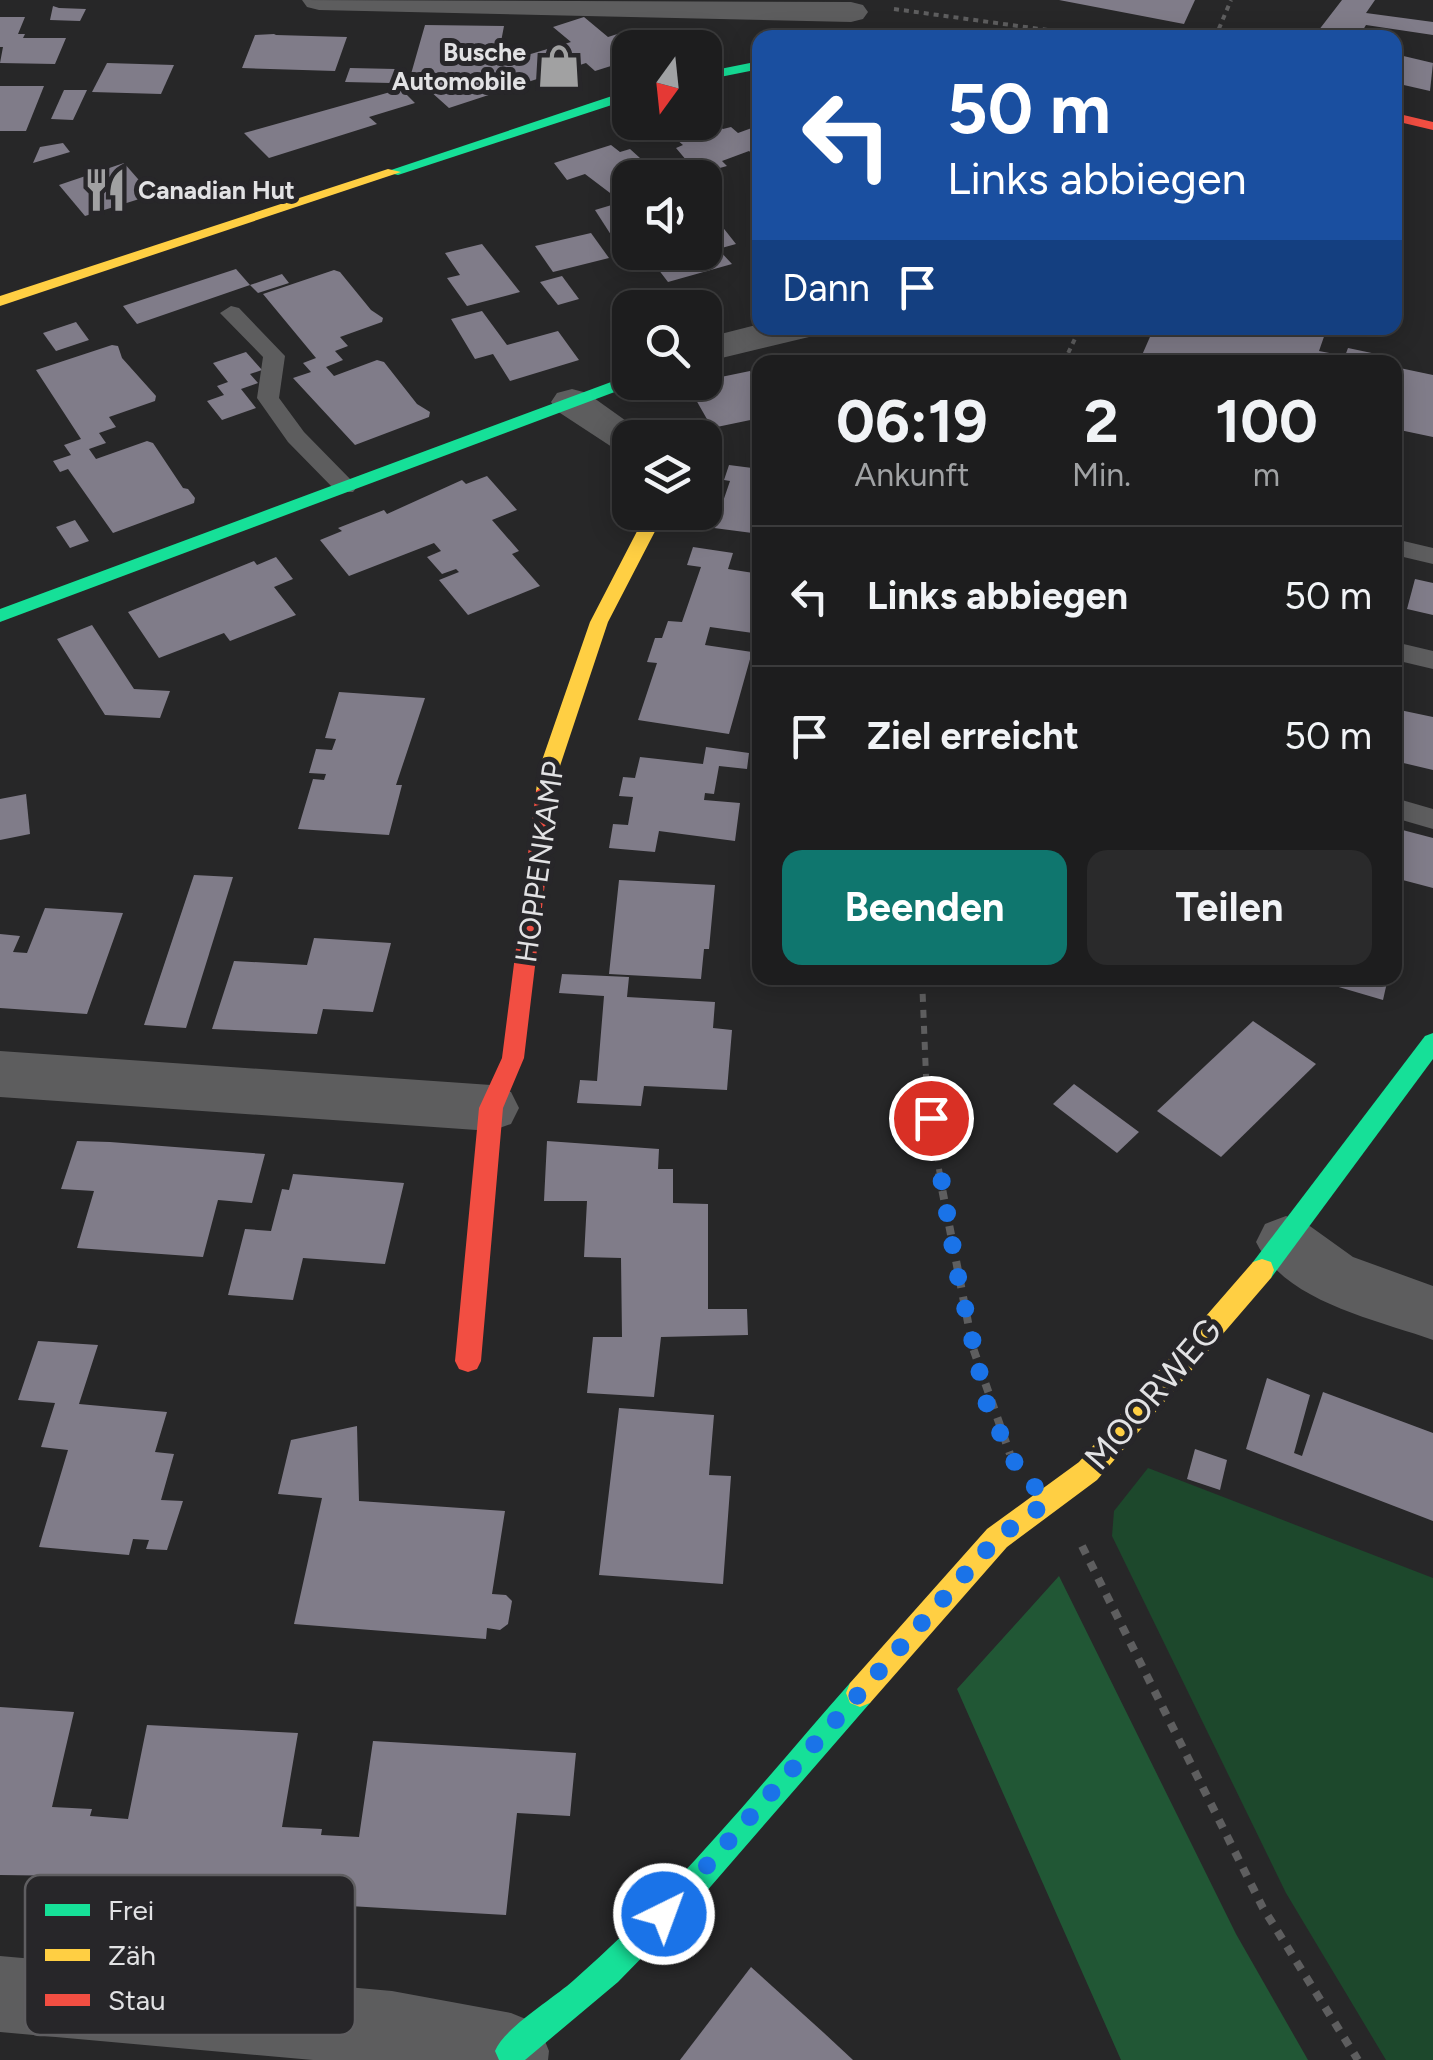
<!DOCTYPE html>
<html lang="de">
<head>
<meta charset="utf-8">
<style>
  body { margin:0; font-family:Figtree,sans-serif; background:#2a2a2b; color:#f1f3f6; height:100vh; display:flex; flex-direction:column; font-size:38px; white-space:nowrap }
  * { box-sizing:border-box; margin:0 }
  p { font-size:32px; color:#a0a2a4 }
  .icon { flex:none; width:55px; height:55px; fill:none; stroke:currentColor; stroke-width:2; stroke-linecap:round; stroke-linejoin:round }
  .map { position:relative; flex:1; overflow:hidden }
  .details { position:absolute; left:752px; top:355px; width:650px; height:630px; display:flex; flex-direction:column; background:#1d1d1e; border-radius:20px; box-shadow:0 5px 25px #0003,0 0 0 2px #3b3b3c }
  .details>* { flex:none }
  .top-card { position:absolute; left:752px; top:30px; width:650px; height:305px; border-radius:20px; box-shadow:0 5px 25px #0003,0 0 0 2px #3b3b3c; background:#1a4fa0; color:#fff; overflow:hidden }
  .needle { width:65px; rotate:195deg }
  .buttons { position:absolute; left:612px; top:30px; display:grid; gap:20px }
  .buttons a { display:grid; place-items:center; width:110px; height:110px; border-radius:20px; background:#1d1d1e; box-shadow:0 5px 25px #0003,0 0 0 2px #3b3b3c; font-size:50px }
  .pin { position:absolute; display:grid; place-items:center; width:85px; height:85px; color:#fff; margin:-42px; border:5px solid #fff; border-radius:50%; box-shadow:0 2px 10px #0007 }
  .me { position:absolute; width:110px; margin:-55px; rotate:42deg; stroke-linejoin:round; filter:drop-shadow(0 0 8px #0008) }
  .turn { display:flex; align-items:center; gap:35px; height:210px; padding:0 30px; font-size:45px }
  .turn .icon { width:130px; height:130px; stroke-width:2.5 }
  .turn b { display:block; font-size:70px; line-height:85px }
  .then { display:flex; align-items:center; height:95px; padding:0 30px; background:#0003; gap:20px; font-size:38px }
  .eta { display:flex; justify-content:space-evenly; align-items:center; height:170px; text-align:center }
  .eta b { font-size:60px; font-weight:700; line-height:70px }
  .action { display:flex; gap:20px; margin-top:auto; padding:20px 30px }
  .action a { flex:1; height:115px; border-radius:20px; background:#0f766e; color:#fff; font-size:40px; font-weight:700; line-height:115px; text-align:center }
  .action a+a { background:#2a2a2b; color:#f1f3f6 }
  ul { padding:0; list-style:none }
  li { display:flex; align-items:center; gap:30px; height:140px; padding:0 30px; border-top:2px solid #3b3b3c }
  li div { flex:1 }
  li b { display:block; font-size:38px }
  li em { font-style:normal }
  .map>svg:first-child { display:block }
</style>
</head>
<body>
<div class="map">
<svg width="1433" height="2060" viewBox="0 0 1433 2060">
  <rect width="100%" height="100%" fill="#272728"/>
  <!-- green -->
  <polygon fill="#1d482c" points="1148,1468 1433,1578 1433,2060 1386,2060 1286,1893 1112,1536 1114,1511"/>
  <!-- forest -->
  <polygon fill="#215735" points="1059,1576 1236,1934 1308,2060 1121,2060 957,1689"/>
  <!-- building -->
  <g fill="#807c89">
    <polygon points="1059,0 1195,0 1184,24"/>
    <polygon points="1342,0 1375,0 1366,13 1433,22 1433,35 1366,25 1358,38 1303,38 1307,32 1315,35"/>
    <polygon points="53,6 59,8 86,9 80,21 50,20"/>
    <polygon points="0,17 25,17 18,34 25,34 23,38 66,38 55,64 0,63 3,47 0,47"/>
    <polygon points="584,17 608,37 633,29 657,48 630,48 630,60 595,71 586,63 449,108 411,74 425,25 504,26 500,47 514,59 571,42 553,27"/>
    <polygon points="274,34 276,35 347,37 335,71 242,68 255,35"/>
    <polygon points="1395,54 1433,63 1430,91 1395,83"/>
    <polygon points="107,63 174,65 161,94 92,92"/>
    <polygon points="350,68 395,69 391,83 345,82"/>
    <polygon points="0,86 44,86 26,131 0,131"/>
    <polygon points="401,89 415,103 369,117 377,124 269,158 244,133"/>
    <polygon points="64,90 87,90 73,120 51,119"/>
    <polygon points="709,118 723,129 731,127 738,133 760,125 760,153 754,155 749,151 722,161 727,166 698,174 676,148 683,145 669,133"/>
    <polygon points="63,143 70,152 33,163 40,147"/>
    <polygon points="611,145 620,152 630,149 640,158 631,162 640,169 624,174 630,179 630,195 618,199 585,174 567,180 554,163"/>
    <polygon points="124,163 152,195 85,216 59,185"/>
    <polygon points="625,201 630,206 630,234 613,238 595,210"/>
    <polygon points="717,220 736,244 718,249 732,264 668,282 645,252 705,252 705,223"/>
    <polygon points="591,233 609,258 553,272 535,246"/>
    <polygon points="482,244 520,292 467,306 447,278 460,275 445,253"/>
    <polygon points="236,269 250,285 282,274 289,283 258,293 250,285 137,324 123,306"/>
    <polygon points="334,270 340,272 371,310 383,318 382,322 340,337 348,346 335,351 343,360 326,367 334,376 377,360 384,362 417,404 430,412 429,417 355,445 293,378 311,372 303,363 316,358 263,294"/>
    <polygon points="562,276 579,299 558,305 540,282"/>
    <polygon points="482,311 507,345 558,331 579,360 510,381 493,354 475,359 451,319"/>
    <polygon points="76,322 89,340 56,351 43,333"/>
    <polygon points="1186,328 1327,328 1319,351 1345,356 1348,348 1386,356 1384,362 1139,362 1153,330 1183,336"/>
    <polygon points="112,345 118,346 122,358 156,396 155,401 109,417 116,427 99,433 106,443 89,449 96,459 147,441 153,443 183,488 188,489 195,498 194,503 113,533 68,469 60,472 53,461 71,455 64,445 81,439 36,370"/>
    <polygon points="246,352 262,370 250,374 258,383 241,389 256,408 222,420 207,401 224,395 217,386 228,382 213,363"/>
    <polygon points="1395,367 1433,375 1433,437 1395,429"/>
    <polygon points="750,371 760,388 760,418 712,428 687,384"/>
    <polygon points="729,465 760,469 760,534 714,528 730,481 724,480"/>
    <polygon points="487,476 517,510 492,520 519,551 512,554 540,586 468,615 439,580 459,572 456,569 442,574 427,557 441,551 434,543 349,576 320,540 342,531 338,528 384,510 387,514 462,480 466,484"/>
    <polygon points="75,520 89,541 70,548 56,527"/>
    <polygon points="693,547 733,553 728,569 760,574 760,634 710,627 705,645 752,652 729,734 638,720 657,663 647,662 655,638 662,638 668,621 682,622 701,567 687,565"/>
    <polygon points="276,557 293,579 274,587 296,615 230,641 224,633 159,658 128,612 254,561 257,565"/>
    <polygon points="1415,579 1433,583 1433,615 1407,609"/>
    <polygon points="92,625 134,689 170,691 160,718 105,715 57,639"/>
    <polygon points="339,692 425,698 396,785 402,785 389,835 298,829 313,779 324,780 326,774 309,773 316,749 332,750 336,739 325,738"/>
    <polygon points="1395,709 1433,717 1433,770 1395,761"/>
    <polygon points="706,747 749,753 747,769 719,766 714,794 705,793 704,800 740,803 735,841 659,831 655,852 609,848 613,824 628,825 633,797 619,796 623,777 635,778 640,757 703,764"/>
    <polygon points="26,794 30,834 0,840 0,799"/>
    <polygon points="1395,828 1433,838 1433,888 1395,878"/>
    <polygon points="194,875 233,877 186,1028 144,1025"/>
    <polygon points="619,880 715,885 709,949 704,949 701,979 609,974"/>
    <polygon points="45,908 123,913 87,1014 0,1008 0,934 20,936 13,952 27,953"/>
    <polygon points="314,938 391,943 373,1012 323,1009 317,1034 212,1029 234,961 307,965"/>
    <polygon points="562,974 629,977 627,997 715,1002 713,1028 732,1030 727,1090 644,1086 641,1106 577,1103 580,1080 597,1081 604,996 559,993"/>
    <polygon points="1308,978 1388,978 1383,1000"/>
    <polygon points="1253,1021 1316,1064 1221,1157 1157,1111"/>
    <polygon points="1074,1084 1139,1132 1117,1153 1053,1104"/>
    <polygon points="77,1141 110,1142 265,1154 252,1203 218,1200 203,1257 77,1248 94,1191 61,1189"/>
    <polygon points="547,1141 659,1149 658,1169 673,1169 673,1203 708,1204 708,1309 747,1309 748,1335 661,1337 654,1397 587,1393 593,1337 622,1337 621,1258 584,1257 587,1201 544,1201"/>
    <polygon points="293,1174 404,1183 385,1264 303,1258 293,1300 228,1295 245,1229 271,1231 282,1189 289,1190"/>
    <polygon points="38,1341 98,1345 79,1404 167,1412 155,1452 174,1454 161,1500 183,1501 167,1550 146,1549 149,1540 133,1539 129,1555 39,1547 68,1450 41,1447 55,1403 18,1400"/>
    <polygon points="1267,1378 1310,1395 1294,1453 1302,1456 1323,1392 1433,1433 1433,1521 1246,1449"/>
    <polygon points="619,1408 714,1415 709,1475 731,1476 723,1584 599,1575"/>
    <polygon points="357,1426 359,1501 505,1511 492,1594 506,1595 512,1601 508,1624 500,1630 487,1628 486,1639 294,1624 322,1498 278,1494 291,1440"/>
    <polygon points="1195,1449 1227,1460 1220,1490 1187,1479"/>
    <polygon points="0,1707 74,1712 52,1807 92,1809 90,1816 128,1819 147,1725 298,1733 282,1827 322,1829 321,1835 359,1837 373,1741 576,1753 570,1816 517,1813 506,1915 349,1906 310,1902 311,1895 271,1893 270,1897 113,1887 114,1883 75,1881 76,1876 0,1875"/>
    <polygon points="751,1967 824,2033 853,2060 680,2060"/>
  </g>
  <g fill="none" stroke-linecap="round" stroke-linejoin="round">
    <!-- path-far2 -->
    <g stroke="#5e5e5f" stroke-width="4" stroke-dasharray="5 5" stroke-linecap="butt">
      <polyline points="894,9 1106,38"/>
      <polyline points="1215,38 1231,0"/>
      <polyline points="1064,362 1080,328"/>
    </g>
    <!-- path-far1 -->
    <polyline stroke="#5e5e5f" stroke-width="6" stroke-dasharray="8 8" stroke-linecap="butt" points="922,978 926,1076 940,1176"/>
    <!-- path -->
    <g stroke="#5e5e5f" stroke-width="8" stroke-dasharray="9 9" stroke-linecap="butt">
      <polyline points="939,1173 973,1348 1010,1454"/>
      <polyline points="1082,1546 1263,1908 1358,2060"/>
    </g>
    <!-- lane -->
    <g fill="#5d5d5e" fill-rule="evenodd">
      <polygon points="231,306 239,308 285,356 279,398 304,432 353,482 357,487 353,492 337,492 288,442 257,398 263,357 220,313"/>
      <polygon points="1395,539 1433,548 1433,564 1395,555"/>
      <polygon points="1395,642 1433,651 1433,669 1395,660"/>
      <polygon points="1395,798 1433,809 1433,829 1395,818"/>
    </g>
    <!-- street -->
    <g fill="#5d5d5e" fill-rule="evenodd">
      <polygon points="302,0 851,2 863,5 868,12 863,19 851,22 319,10 307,7"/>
      <polygon points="760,324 760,328 815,328 809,337 705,362 705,338"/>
      <polygon points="572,389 587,393 650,438 630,438 630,453 615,449 557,411 551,402 557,393"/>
      <polygon points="0,1051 491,1085 511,1092 519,1108 511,1124 491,1131 0,1097"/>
      <path d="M1286,1216L1307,1224L1353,1257L1433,1286V1340C1375,1319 1285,1302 1256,1242L1265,1224Z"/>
      <polygon points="0,1956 392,1991 511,2013 538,2024 549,2051 548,2060 313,2060 0,2032"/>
    </g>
    <!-- fast -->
    <g fill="#16e098" fill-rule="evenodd">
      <polygon points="760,61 760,69 705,80 705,72"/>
      <polygon points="630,90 630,99 398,175 385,172"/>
      <polygon points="630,375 630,382 636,384 0,622 0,609"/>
      <polygon points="1433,1033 1433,1059 1271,1278 1262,1281 1253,1278 1250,1270 1253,1262 1425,1036"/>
      <path d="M860,1679L870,1683L874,1693L870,1703L705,1893L618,1982L525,2060H499L495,2051C505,2027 553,1999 574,1980C676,1891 761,1784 850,1683Z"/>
    </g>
    <!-- slow -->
    <g fill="#ffcf43" fill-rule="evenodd">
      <polygon points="388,169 401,172 0,306 0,296"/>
      <polygon points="647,512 665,512 608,622 559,769 556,791 546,798 539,796 536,791 539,769 590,622"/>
      <polygon points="1262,1259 1271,1262 1274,1270 1271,1278 1097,1480 1007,1547 870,1703 860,1707 850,1703 846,1693 850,1683 987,1529 1079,1462 1253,1262"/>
    </g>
    <!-- jam -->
    <g fill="#f24e42" fill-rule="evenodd">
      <polygon points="1395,113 1433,122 1433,130 1395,121"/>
      <polygon points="546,784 556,791 524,1058 503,1108 481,1361 477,1369 468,1372 459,1369 455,1361 479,1108 502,1058 536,791"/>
    </g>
  </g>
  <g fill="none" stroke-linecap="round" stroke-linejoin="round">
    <!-- route -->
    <polyline stroke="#1a73e8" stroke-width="18" stroke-dasharray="0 32.4" points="664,1914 997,1538 1047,1502 1013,1460 987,1405 957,1272 931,1118"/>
  </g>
  <!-- icons -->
  <defs>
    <g id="shop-bare" transform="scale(3.45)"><path d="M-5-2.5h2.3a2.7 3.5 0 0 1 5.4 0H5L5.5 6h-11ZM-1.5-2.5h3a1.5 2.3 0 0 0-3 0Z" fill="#a1a1a2" stroke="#272629" stroke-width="2.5" paint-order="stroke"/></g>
    <g id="restaurant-bare" transform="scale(3.45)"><path d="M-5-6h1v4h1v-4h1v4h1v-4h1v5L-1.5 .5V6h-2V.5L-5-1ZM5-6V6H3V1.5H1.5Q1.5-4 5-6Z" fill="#a1a1a2" stroke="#272629" stroke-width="2.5" paint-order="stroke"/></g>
  </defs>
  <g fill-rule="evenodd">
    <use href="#shop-bare" x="559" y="66"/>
    <use href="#restaurant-bare" x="105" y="190"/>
  </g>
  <g text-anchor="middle" stroke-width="10" stroke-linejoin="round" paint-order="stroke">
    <!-- far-poi labels -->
    <g font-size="25" font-weight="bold" fill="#e2e2e4" stroke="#272629" text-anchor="end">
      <text x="526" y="61">Busche<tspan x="526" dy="29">Automobile</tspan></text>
      <text x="138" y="199" text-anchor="start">Canadian Hut</text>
    </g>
    <!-- street labels -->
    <g font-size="30" fill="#e2e2e4" stroke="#272629">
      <text transform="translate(540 862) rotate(-82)" y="10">HOPPENKAMP</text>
    </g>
    <!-- near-street labels -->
    <g font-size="35" fill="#e2e2e4" stroke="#272629">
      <text transform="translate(1153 1394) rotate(-49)" y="12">MOORWEG</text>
    </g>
  </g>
  <!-- legend -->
  <rect x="25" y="1875" width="330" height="160" rx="15" fill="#272629" stroke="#5f5e61" stroke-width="2.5"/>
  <rect x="45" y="1904" width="45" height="12" fill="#16e098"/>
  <rect x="45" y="1949" width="45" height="12" fill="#ffcf43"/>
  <rect x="45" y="1994" width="45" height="12" fill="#f24e42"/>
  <g font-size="28" fill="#e2e2e4">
    <text x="108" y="1920">Frei</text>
    <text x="108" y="1965">Zäh</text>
    <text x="108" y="2010">Stau</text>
  </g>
</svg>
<div class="buttons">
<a><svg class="needle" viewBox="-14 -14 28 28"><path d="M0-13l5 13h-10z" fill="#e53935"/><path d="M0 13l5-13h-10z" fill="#a0a2a4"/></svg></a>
<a><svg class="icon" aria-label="sound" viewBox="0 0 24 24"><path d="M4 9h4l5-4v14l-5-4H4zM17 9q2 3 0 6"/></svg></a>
<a><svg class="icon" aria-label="search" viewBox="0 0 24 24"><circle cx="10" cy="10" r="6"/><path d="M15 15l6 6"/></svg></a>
<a><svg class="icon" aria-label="layers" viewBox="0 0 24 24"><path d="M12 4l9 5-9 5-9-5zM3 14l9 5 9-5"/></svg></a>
</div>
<div class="pin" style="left:931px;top:1118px;background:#d93025"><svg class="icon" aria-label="arrive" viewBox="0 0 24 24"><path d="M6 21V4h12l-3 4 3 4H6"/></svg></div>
<svg class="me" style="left:664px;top:1914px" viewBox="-20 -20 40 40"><circle r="17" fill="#1a73e8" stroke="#fff" stroke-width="3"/><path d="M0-11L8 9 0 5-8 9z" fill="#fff"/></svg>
<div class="top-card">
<div class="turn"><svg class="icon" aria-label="left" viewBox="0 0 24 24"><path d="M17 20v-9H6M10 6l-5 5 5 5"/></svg><div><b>50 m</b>Links abbiegen</div></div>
<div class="then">Dann<svg class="icon" aria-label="arrive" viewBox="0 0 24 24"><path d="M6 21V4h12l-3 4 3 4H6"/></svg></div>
</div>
<section class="details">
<div class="eta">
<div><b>06:19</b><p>Ankunft</p></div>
<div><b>2</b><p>Min.</p></div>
<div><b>100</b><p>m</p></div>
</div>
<ul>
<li><svg class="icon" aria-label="left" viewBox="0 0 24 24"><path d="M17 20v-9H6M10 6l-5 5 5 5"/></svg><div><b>Links abbiegen</b></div><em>50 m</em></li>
<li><svg class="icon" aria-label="arrive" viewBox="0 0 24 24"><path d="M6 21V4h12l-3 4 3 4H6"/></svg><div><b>Ziel erreicht</b></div><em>50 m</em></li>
</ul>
<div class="action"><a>Beenden</a><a>Teilen</a></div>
</section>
</div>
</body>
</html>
